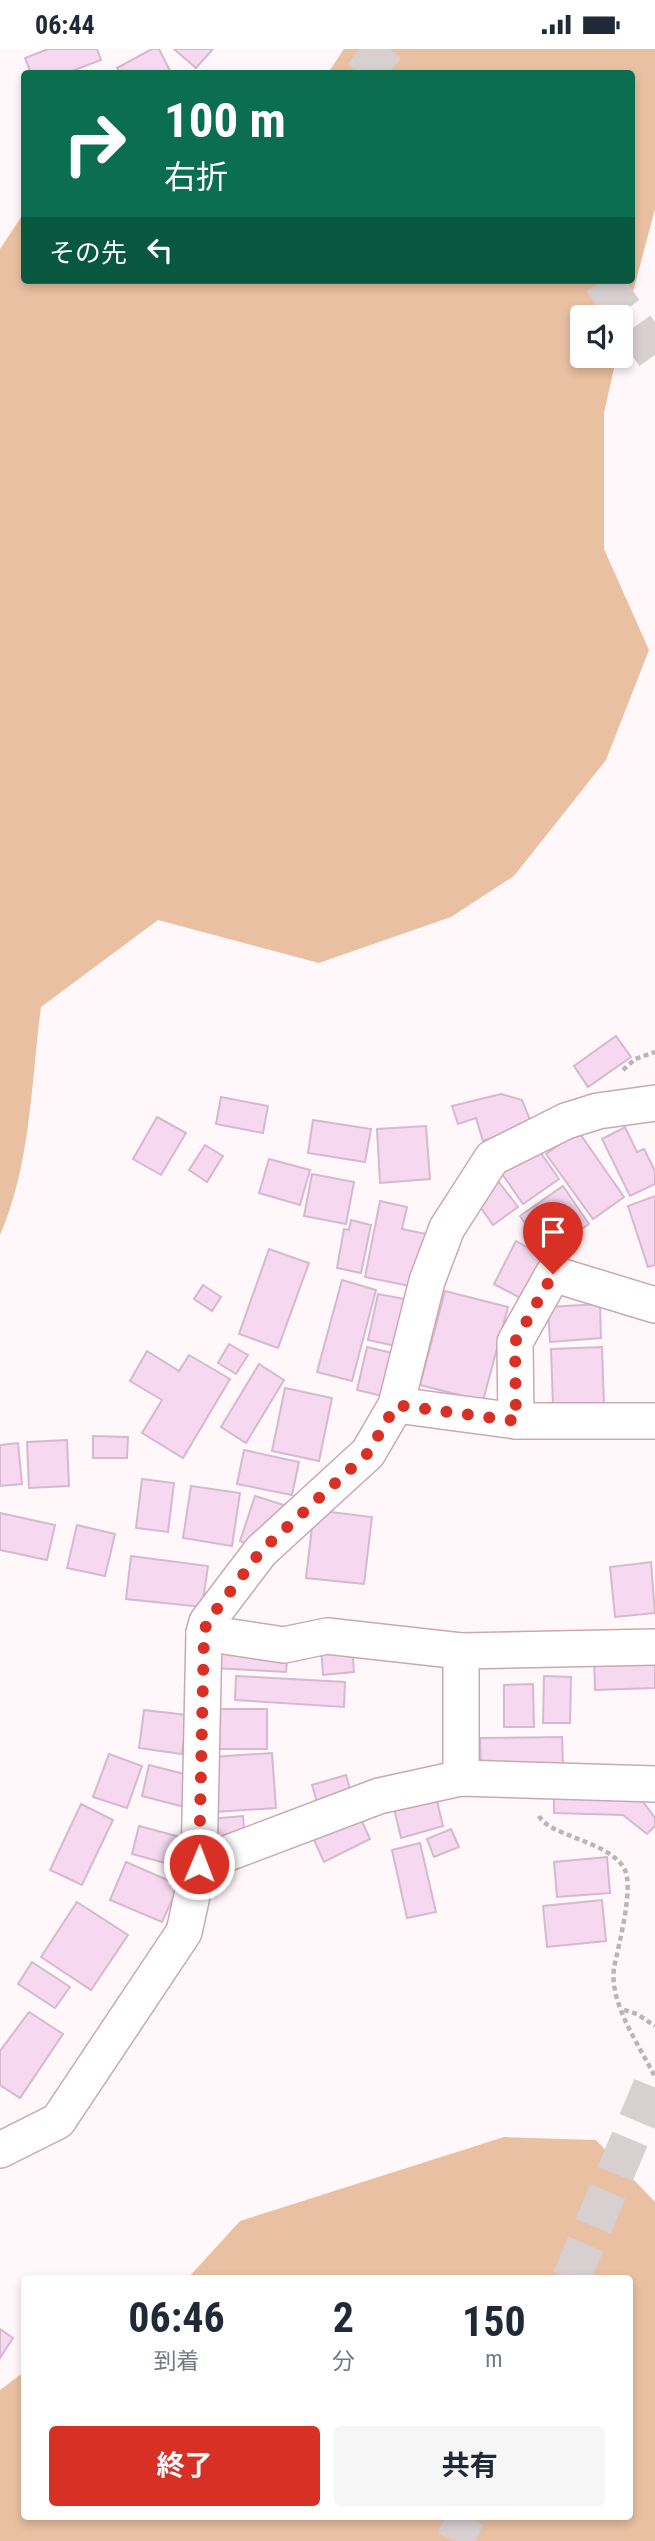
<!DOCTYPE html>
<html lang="ja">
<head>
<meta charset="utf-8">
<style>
  body { margin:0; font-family:"Roboto Condensed","Noto Sans JP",sans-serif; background:#f6f6f7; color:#1f2937; height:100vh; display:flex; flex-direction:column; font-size:26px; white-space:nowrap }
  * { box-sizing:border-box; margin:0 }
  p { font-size:23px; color:#747a83 }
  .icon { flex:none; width:38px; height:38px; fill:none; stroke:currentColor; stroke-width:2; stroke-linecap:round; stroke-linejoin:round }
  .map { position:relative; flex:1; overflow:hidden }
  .side { position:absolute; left:21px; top:2226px; width:612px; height:245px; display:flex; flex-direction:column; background:#fff; border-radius:7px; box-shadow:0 4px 10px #0003 }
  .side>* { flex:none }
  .banner { position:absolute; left:21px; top:21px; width:614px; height:214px; border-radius:7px; box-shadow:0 4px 10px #0003; background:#0b6e4f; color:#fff; overflow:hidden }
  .tools { position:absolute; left:570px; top:256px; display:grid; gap:14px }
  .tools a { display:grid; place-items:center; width:63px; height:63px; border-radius:7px; background:#fff; box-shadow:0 4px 10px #0003; font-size:35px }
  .pin { position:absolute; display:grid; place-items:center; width:60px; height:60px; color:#fff; margin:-72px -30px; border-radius:50% 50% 50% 0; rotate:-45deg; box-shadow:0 0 7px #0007 }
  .pin .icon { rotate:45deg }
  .me { position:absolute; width:77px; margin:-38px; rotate:1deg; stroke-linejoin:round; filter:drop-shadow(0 0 5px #0008) }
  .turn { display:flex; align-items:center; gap:24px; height:147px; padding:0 28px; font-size:32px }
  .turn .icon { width:91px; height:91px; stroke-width:2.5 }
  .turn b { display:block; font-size:49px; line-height:60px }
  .then { display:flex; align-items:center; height:66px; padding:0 28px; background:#0003; gap:14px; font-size:26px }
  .eta { display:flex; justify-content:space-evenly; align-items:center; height:119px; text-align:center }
  .eta b { font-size:42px; font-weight:700; line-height:49px }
  .cta { display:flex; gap:14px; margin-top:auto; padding:14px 28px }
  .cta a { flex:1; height:80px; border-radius:7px; background:#d93025; color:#fff; font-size:28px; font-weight:700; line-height:80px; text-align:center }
  .cta a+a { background:#f6f6f7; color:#1f2937 }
  .status { display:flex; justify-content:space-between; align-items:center; height:49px; padding:0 35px; background:#fff; direction:ltr }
  .status svg { height:19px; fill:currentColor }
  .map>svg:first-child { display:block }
</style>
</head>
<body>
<div class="status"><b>06:44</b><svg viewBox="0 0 49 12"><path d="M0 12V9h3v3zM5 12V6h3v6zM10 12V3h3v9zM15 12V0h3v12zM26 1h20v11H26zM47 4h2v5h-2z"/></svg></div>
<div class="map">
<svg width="655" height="2492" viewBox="0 0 655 2492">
  <rect width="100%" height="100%" fill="#fff7f9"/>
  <!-- green -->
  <g fill="#e9c0a2">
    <path d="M344,0H655V160L621,288V268H583V306H617L604,364V500L649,601L606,711L514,827L451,868L319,914L158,871L41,958C31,1034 31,1115 0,1186V200L24,164V231H632V24H328Z"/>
    <polygon points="504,2088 596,2091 655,2153 655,2492 0,2492 0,2341 24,2323 24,2468 630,2468 630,2230 188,2229 240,2172"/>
  </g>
  <!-- building -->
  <g fill="#f6d9f0" stroke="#d4b9cf" stroke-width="2">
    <polygon points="48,0 97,0 101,11 67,24 31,24 25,9"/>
    <polygon points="152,0 159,0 171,24 120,24 117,19"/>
    <polygon points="174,0 213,0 196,19"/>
    <polygon points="616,987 631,1008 588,1038 574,1017"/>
    <polygon points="501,1045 522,1051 532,1076 483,1092 476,1069 458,1075 452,1057"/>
    <polygon points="221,1048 268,1057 263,1084 216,1075"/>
    <polygon points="157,1068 186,1084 161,1126 133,1110"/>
    <polygon points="313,1071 371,1080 365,1113 308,1104"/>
    <polygon points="426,1077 430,1130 380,1134 377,1080"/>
    <polygon points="625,1078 637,1103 644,1100 655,1122 655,1135 630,1147 602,1090"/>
    <polygon points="578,1082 624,1148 593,1170 546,1105"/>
    <polygon points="205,1096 223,1107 207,1133 189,1121"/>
    <polygon points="536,1097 559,1130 523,1155 500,1122"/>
    <polygon points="269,1110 310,1121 300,1156 259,1144"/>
    <polygon points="312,1125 354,1133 346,1175 304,1167"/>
    <polygon points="495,1128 518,1158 493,1176 472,1146"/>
    <polygon points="563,1137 589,1175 546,1205 520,1167"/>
    <polygon points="655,1147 655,1216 648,1218 628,1157"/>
    <polygon points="380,1152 407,1158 402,1180 431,1186 420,1239 365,1228"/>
    <polygon points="351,1171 371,1176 361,1224 337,1219 344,1180 349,1181"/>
    <polygon points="516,1192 546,1209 524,1251 494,1235"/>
    <polygon points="269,1200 309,1214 278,1299 239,1285"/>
    <polygon points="342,1231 376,1241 352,1332 317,1323"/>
    <polygon points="203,1236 221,1248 212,1262 194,1250"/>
    <polygon points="445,1242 508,1258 483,1352 420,1336"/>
    <polygon points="378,1245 415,1252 405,1299 368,1291"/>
    <polygon points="600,1255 601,1289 550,1293 548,1258"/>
    <polygon points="229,1295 248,1306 236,1325 218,1314"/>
    <polygon points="367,1298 405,1307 395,1350 357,1341"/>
    <polygon points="602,1298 604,1355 553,1357 551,1300"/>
    <polygon points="147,1302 179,1322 189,1306 230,1330 183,1409 142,1384 162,1351 130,1332"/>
    <polygon points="259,1315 284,1331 246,1394 221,1378"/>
    <polygon points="285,1339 332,1349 319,1412 272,1402"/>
    <polygon points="93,1387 128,1388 127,1409 93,1409"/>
    <polygon points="67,1391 69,1437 29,1439 27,1393"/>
    <polygon points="18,1394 22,1435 0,1437 0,1396"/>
    <polygon points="244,1401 299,1413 292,1446 237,1435"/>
    <polygon points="142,1430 174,1434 168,1483 136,1479"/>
    <polygon points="191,1437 240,1444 232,1497 183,1489"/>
    <polygon points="255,1447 284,1456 258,1501 240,1492"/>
    <polygon points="314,1461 372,1468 364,1535 306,1529"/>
    <polygon points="0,1464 55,1476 47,1511 0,1501"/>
    <polygon points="77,1476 115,1485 105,1527 67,1519"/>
    <polygon points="131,1507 208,1517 202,1558 126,1550"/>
    <polygon points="651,1513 655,1564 615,1568 610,1518"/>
    <polygon points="214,1594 288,1599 286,1623 213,1619"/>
    <polygon points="352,1594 354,1623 323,1626 321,1597"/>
    <polygon points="655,1602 655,1639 595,1641 594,1604"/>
    <polygon points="236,1627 345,1633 344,1658 235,1651"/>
    <polygon points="544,1627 571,1628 570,1674 543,1674"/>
    <polygon points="533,1635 534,1678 504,1678 504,1636"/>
    <rect x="216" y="1660" width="51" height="40"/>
    <polygon points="144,1661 187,1666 182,1705 139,1699"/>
    <polygon points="562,1688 563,1716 481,1718 480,1689"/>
    <polygon points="272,1704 276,1759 216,1763 212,1708"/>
    <polygon points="109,1705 142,1717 127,1759 93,1748"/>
    <polygon points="149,1716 196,1728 188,1759 142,1747"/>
    <polygon points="346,1726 353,1750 319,1760 312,1736"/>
    <polygon points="435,1744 443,1777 401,1789 393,1755"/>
    <polygon points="554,1745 638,1746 655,1769 655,1777 647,1785 623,1766 554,1764"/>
    <polygon points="81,1755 113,1771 82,1836 50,1821"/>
    <polygon points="243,1767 245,1793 211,1796 210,1770"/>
    <polygon points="360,1768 370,1790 324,1813 314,1791"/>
    <polygon points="139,1777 188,1790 180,1818 132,1805"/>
    <polygon points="451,1780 459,1798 434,1808 427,1790"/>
    <polygon points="420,1794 436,1863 407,1869 392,1801"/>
    <polygon points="607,1808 610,1844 557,1848 554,1813"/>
    <polygon points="126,1813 179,1836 162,1873 110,1851"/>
    <polygon points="602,1851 606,1892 547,1898 543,1857"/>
    <polygon points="77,1853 128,1886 91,1941 41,1908"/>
    <polygon points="32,1913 70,1938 55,1959 18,1935"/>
    <polygon points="29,1963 63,1985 20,2049 0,2036 0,2002"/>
    <polygon points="0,2280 13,2289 0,2309"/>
  </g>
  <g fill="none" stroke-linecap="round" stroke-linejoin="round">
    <!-- secondary-tunnel -->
    <g stroke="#d8cfd1" stroke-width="38" stroke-dasharray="38 19" stroke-linecap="butt">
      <polyline points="360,0 389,24"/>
      <polyline points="602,231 655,306"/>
      <polyline points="571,2230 655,2030"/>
      <polyline points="455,2492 466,2468"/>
    </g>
    <!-- street casing -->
    <g stroke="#cba8b1" stroke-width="38">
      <g id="street">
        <polyline points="396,1356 516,1372 655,1372"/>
        <polyline points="516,1372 515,1293 553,1225 655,1256"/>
        <polyline points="204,1584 284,1596 327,1587 461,1602 655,1598"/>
        <polyline points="461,1729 461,1602"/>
        <polyline points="199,1815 379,1747 461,1729 655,1735"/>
        <polyline points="0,2101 58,2072 184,1883 199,1815 204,1584 207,1573 261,1502 368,1404 396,1356 427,1232 447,1179 492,1109 566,1072 598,1062 655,1054"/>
      </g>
    </g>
    <!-- path -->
    <g stroke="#beb4b6" stroke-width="4.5" stroke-dasharray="5 3.5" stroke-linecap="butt">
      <polyline points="623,1021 635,1010 655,1003"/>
      <path d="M539,1767C549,1787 608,1792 624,1819C635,1837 618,1898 614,1919C609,1955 640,1997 655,2028"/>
      <polyline points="624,1961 637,1965 655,1977"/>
    </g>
    <!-- street -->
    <use href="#street" stroke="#fff" stroke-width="35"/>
  </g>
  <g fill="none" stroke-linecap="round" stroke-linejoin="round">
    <!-- route -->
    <polyline stroke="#d93025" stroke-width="12" stroke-dasharray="0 21.6" points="199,1815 204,1584 207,1573 261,1502 368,1404 396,1356 516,1372 515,1293 553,1225"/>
  </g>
</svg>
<div class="tools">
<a><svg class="icon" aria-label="sound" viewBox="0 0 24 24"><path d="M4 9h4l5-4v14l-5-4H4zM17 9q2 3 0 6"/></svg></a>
</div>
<div class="pin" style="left:553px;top:1225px;background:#d93025"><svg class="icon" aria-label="arrive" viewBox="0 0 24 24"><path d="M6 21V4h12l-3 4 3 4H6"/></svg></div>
<svg class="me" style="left:199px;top:1815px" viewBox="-20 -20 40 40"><circle r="17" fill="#d93025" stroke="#fff" stroke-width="3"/><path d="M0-11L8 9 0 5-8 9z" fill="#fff"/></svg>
<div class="banner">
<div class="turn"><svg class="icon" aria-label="right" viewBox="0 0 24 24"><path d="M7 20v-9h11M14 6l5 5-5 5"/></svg><div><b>100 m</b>右折</div></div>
<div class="then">その先<svg class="icon" aria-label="left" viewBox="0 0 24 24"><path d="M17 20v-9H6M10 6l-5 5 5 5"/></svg></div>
</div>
<section class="side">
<div class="eta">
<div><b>06:46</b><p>到着</p></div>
<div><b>2</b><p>分</p></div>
<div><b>150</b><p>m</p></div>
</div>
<div class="cta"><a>終了</a><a>共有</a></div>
</section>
</div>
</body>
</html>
